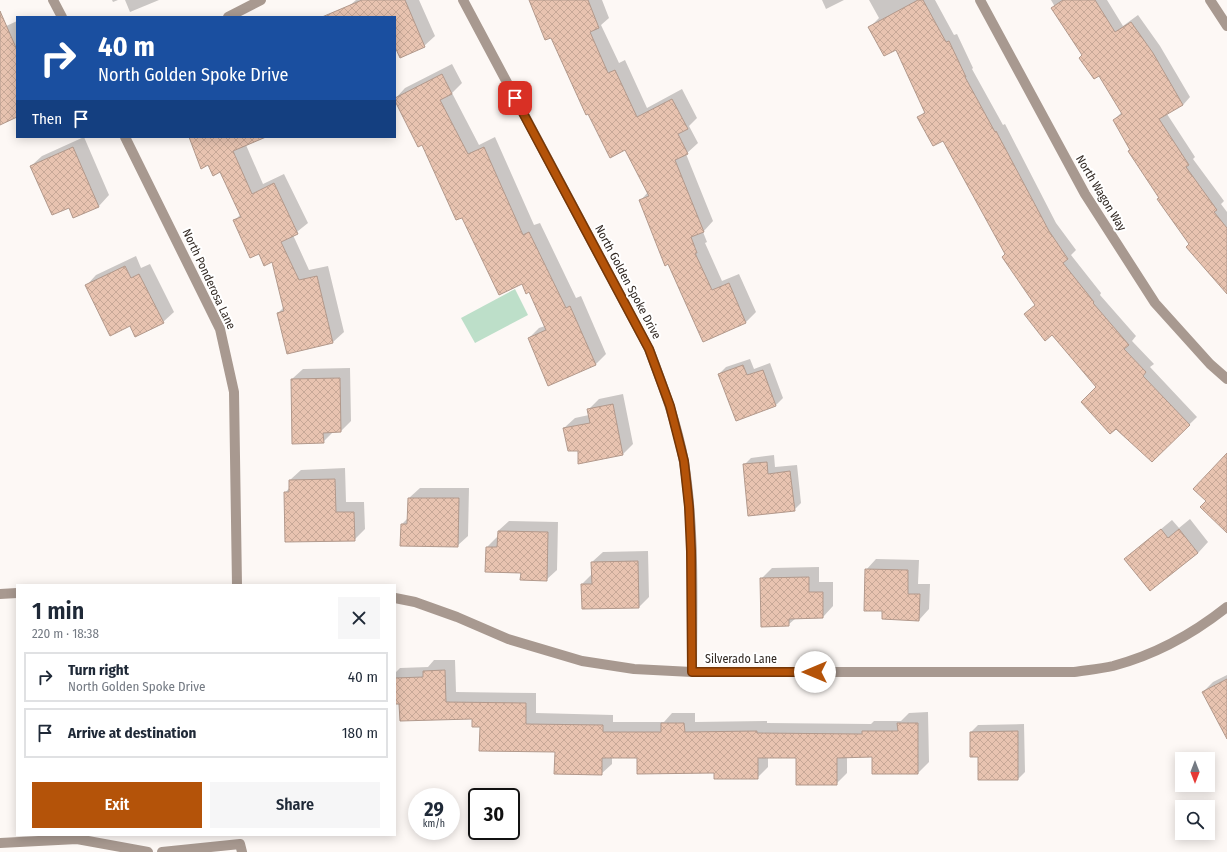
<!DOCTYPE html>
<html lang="en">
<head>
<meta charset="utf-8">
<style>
  body { margin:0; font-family:"Fira Sans Condensed",sans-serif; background:#f6f6f7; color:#1f2937; height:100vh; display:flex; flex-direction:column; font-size:15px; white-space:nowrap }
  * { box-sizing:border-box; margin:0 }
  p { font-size:13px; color:#747a83 }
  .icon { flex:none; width:22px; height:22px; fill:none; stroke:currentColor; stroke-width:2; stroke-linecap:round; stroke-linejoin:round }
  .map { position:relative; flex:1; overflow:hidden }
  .panel { position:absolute; left:16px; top:584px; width:380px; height:252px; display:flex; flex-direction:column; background:#fff; border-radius:0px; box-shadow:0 2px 10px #0003 }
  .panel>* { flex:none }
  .guide { position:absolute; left:16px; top:16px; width:380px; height:122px; border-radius:0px; box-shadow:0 2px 10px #0003; background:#1a4fa0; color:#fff; overflow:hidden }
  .needle { width:26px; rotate:180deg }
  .fabs { position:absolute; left:1175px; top:752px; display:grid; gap:8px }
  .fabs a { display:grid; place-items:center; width:40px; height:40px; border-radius:0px; background:#fff; box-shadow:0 2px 10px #0003; font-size:20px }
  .speed { position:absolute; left:408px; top:788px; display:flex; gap:8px; font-size:20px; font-weight:700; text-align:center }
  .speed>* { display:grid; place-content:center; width:52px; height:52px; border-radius:50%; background:#fff; box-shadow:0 2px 10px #0003; line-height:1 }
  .speed small { font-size:10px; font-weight:400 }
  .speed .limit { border:2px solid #111; border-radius:6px; background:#fff; color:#111 }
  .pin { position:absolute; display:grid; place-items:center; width:34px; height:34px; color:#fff; margin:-17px; border-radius:8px; box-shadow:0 2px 6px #0006 }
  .me { position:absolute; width:44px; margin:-22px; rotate:270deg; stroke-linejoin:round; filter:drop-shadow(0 0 3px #0008) }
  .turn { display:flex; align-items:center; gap:14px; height:84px; padding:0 16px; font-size:18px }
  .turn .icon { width:52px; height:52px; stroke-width:2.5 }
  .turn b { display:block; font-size:28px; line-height:34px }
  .then { display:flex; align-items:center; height:38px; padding:0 16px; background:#0003; gap:8px; font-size:15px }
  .round { display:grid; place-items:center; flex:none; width:42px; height:42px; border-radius:0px; background:#f6f6f7 }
  .overview { display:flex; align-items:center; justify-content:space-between; height:68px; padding:0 16px }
  h1 { font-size:24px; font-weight:600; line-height:30px }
  .action { display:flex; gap:8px; margin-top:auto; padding:8px 16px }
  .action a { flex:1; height:46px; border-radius:0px; background:#b45309; color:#fff; font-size:16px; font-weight:600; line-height:46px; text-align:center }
  .action a+a { background:#f6f6f7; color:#1f2937 }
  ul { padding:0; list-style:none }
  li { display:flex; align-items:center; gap:12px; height:50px; margin:0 8px 6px; padding:0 8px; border:2px solid #e0e1e3; border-radius:0px }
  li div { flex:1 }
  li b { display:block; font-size:15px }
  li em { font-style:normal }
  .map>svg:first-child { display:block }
</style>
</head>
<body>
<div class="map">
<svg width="1227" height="852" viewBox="0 0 1227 852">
  <defs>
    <pattern id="building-cross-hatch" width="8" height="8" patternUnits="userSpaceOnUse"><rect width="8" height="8" fill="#e8c3b0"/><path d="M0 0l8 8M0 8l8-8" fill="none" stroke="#c7a897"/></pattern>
  </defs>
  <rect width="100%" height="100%" fill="#fdf8f5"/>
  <!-- pitch -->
  <polygon fill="#bddfc9" points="515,289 528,315 475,343 461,318"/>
  <!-- shadow -->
  <g fill="#0003">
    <polygon points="112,0 118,0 113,2"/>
    <polygon points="125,0 159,0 130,12"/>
    <polygon points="356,0 419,0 435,36 424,46 395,47 395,17 354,17 349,6"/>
    <polygon points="530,0 602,0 609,18 601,25 619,63 625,60 647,108 682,89 697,118 689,126 698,143 686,154 713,221 703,232 707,242 705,243 722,281 739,274 756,312 746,322 669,263 640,201 648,192 626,148 551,37"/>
    <polygon points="822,0 844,0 826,9"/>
    <polygon points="869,0 935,0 954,35 957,34 973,68 972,69 1003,125 1005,124 1056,223 1076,250 1071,255 1101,293 1100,295 1136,336 1132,341 1154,364 1150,367 1197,417 1152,461 1097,387 1052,334 1025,314 1036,304 1006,254 944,140 919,118 925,111 896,49 870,27 879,18"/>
    <polygon points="1051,0 1107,0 1123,26 1138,15 1160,46 1190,97 1183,105 1167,114 1195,157 1193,159 1224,201 1221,204 1227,212 1227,292 1190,244 1160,198 1114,120 1122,112 1100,74 1083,55"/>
    <polygon points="17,21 17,116 0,121 0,29"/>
    <polygon points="452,64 462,83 452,93 479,145 495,137 534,225 540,223 576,298 581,296 606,354 596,364 529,338 539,328 545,326 529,291 463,216 423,144 395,99 405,88"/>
    <polygon points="84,137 109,195 99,206 74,217 69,206 31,166 42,156"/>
    <polygon points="189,137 264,137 246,145 263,184 284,174 308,223 293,235 309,270 328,266 344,332 333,342 288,353 278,313 284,307 273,261 259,253 234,221 241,214 221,171 209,164"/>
    <polygon points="136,256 141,268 150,264 174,312 163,322 130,325 86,286 96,275"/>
    <polygon points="750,359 754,369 770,363 783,398 776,405 719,374 726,367"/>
    <polygon points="350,368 351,421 341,431 334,431 323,442 292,379 303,369"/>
    <polygon points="623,394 633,444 623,454 579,463 579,450 564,428 575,418 589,415 588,410 599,399"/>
    <polygon points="774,455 775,467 797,465 801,503 794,510 744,465 751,458"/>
    <polygon points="345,468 346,502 364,502 365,529 354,540 285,493 290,487 290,480 301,470"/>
    <polygon points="420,488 469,488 468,536 457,546 402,524 409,517 409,498"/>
    <polygon points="1190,519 1208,542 1198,553 1150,590 1125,559 1172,520 1179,528"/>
    <polygon points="509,521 558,522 557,570 546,580 522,572 487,547 498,536 498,531"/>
    <polygon points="648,551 649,597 639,607 583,608 582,584 592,574 592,562 603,552"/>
    <polygon points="876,559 919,560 918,584 930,584 929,609 919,620 883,610 866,570"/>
    <polygon points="819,567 819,582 833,582 833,606 823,617 796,618 788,625 761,579 772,568"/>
    <polygon points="434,660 455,660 456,692 536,693 536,713 613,715 613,722 664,722 672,713 695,713 695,722 767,721 767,723 871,724 874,721 901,721 909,713 928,712 929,762 918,773 873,773 873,756 847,757 847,773 836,784 797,757 768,757 768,767 757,778 715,772 638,757 612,757 612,764 601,774 556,751 481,726 473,718 395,703 395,673 400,668 428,667"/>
    <polygon points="1227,675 1227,737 1203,692 1213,682"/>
    <polygon points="1024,724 1025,772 1018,779 979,756 971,756 971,732 978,725"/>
  </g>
  <!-- building -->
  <g fill="url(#building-cross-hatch)" stroke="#b2998c">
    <polygon points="362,0 405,0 425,47 400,58 395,47 395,17 322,17"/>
    <polygon points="529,0 588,0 599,28 590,32 608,73 615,70 637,117 672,99 688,129 678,134 688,154 675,160 704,232 691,237 697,253 695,253 712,290 729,283 746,323 703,342 668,264 665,266 639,200 649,196 625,150 610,158 588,114 586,115 551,38 545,40"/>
    <polygon points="918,0 923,0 946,42 949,41 966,77 965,77 995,132 996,131 1049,231 1068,259 1063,263 1094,302 1093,303 1129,345 1124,349 1146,372 1143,376 1190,425 1152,462 1116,429 1110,434 1081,402 1096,387 1052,335 1045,341 1024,314 1035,305 1002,257 1005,254 943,141 933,146 917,117 925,113 896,50 884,56 868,27"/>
    <polygon points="1063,0 1095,0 1115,32 1131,22 1153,53 1183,105 1159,119 1189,165 1186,167 1217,210 1214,212 1227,228 1227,294 1186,247 1189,244 1157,199 1159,198 1128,151 1130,150 1113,120 1122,114 1099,76 1094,79 1079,58 1082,55 1051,8"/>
    <polygon points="0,11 17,50 17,117 0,125"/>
    <polygon points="442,74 452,94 440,100 468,154 484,147 523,235 529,232 566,308 570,306 596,365 548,386 528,338 546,330 529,292 526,294 522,284 499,295 462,218 456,220 422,145 418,147 395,101 395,98"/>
    <polygon points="189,137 266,137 233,151 252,194 274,183 298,234 281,242 299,280 317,276 333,343 287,354 277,313 284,311 272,262 264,266 259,254 250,258 233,220 241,217 220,172 213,176 208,165 201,169"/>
    <polygon points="73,147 99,207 73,218 69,208 52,215 30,166"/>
    <polygon points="125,266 131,278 139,274 164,323 135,337 130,326 110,336 85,285"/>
    <polygon points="743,365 747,375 763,370 776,406 736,421 718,374"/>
    <polygon points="340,378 341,432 323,433 324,443 292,444 291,379"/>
    <polygon points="613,404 623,455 578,464 578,451 568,451 563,428 590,423 587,409"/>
    <polygon points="1227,453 1227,533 1200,507 1206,501 1193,489"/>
    <polygon points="767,462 768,474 790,471 795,511 748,516 743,464"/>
    <polygon points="335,479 336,512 354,512 355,541 285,542 284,492 289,492 289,480"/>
    <polygon points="408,498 459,498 458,547 400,546 401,524 407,524"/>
    <polygon points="1161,529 1168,538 1179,529 1198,553 1150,591 1124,559"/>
    <polygon points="498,531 548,532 547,581 520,580 521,573 485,572 486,547 497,547"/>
    <polygon points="638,561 639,608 582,609 581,584 592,584 591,562"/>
    <polygon points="865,569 908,570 908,594 920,594 919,621 882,619 882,611 864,611"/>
    <polygon points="809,577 809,592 823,592 823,618 789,619 789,626 761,627 760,578"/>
    <polygon points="445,670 446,702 526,703 526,724 603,725 603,732 661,732 661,723 684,723 685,732 757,731 757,733 862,734 862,731 898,731 897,723 918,723 918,774 872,774 872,757 837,758 837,785 796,785 796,758 758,758 758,779 714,779 714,773 637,774 637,758 602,758 602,775 554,774 555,752 479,751 480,727 472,727 472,719 400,721 399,704 395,704 395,678 423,677 423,671"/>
    <polygon points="1227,679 1227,739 1202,692"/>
    <polygon points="1018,731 1018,780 978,780 978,757 970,757 970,732"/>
  </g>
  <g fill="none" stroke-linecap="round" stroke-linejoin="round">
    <!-- minor -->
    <g stroke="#a89990" stroke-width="10">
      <polyline points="53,0 62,17"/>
      <path d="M463,0L649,349C663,386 677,423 684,462C695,531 692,602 692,672"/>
      <polyline points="980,0 1085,194 1155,303 1210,364 1227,379"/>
      <polyline points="1210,0 1227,26"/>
      <polyline points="228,17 261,0"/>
      <polyline points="125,137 220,329 234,392 237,585"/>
      <polyline points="0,594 17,593"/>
      <path d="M395,598L415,602L457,617L508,639L582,661L634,669L692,672H1074C1087,670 1100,669 1113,666C1155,655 1193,634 1227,607"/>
      <polyline points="0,843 77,839 148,852"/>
      <polyline points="162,852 240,844 242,852"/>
    </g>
  </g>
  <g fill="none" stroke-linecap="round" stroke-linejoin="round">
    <!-- route casing -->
    <g stroke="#753606" stroke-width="10">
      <polyline id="route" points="515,98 649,349 670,406 684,461 689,507 691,551 692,672 815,672"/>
    </g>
    <!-- route -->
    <use href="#route" stroke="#b45309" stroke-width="7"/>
  </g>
  <g text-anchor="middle" stroke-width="4" stroke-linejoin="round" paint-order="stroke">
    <!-- street labels -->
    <g font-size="12" fill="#312822" stroke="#fff">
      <text transform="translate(1101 193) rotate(59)" y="4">North Wagon Way</text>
      <text transform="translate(209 279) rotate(65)" y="4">North Ponderosa Lane</text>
      <text transform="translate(628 282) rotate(62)" y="4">North Golden Spoke Drive</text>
      <text x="741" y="663">Silverado Lane</text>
    </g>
  </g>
</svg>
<div class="fabs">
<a><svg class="needle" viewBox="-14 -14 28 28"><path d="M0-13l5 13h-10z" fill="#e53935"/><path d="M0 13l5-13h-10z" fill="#747a83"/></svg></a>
<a><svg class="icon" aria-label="search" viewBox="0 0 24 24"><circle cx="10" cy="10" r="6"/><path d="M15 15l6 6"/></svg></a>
</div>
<div class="speed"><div>29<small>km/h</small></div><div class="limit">30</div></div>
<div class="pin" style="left:515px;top:98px;background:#d93025"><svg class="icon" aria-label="arrive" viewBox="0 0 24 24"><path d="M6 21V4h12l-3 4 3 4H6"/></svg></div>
<svg class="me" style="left:815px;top:672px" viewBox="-20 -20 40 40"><circle r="19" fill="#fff"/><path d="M0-13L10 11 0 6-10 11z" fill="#b45309"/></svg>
<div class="guide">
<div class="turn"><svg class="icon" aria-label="right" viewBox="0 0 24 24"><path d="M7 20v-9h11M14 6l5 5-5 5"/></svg><div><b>40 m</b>North Golden Spoke Drive</div></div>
<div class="then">Then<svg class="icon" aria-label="arrive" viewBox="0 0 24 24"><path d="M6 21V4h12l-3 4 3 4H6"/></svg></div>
</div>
<section class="panel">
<div class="overview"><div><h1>1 min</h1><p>220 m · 18:38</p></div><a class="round"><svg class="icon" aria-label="close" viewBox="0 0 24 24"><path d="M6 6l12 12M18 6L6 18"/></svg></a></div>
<ul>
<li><svg class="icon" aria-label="right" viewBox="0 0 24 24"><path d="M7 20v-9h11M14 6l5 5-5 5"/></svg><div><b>Turn right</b><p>North Golden Spoke Drive</p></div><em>40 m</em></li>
<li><svg class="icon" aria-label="arrive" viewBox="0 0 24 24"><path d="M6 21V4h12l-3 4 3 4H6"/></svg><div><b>Arrive at destination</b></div><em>180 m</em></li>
</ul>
<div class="action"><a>Exit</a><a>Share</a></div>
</section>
</div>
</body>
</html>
